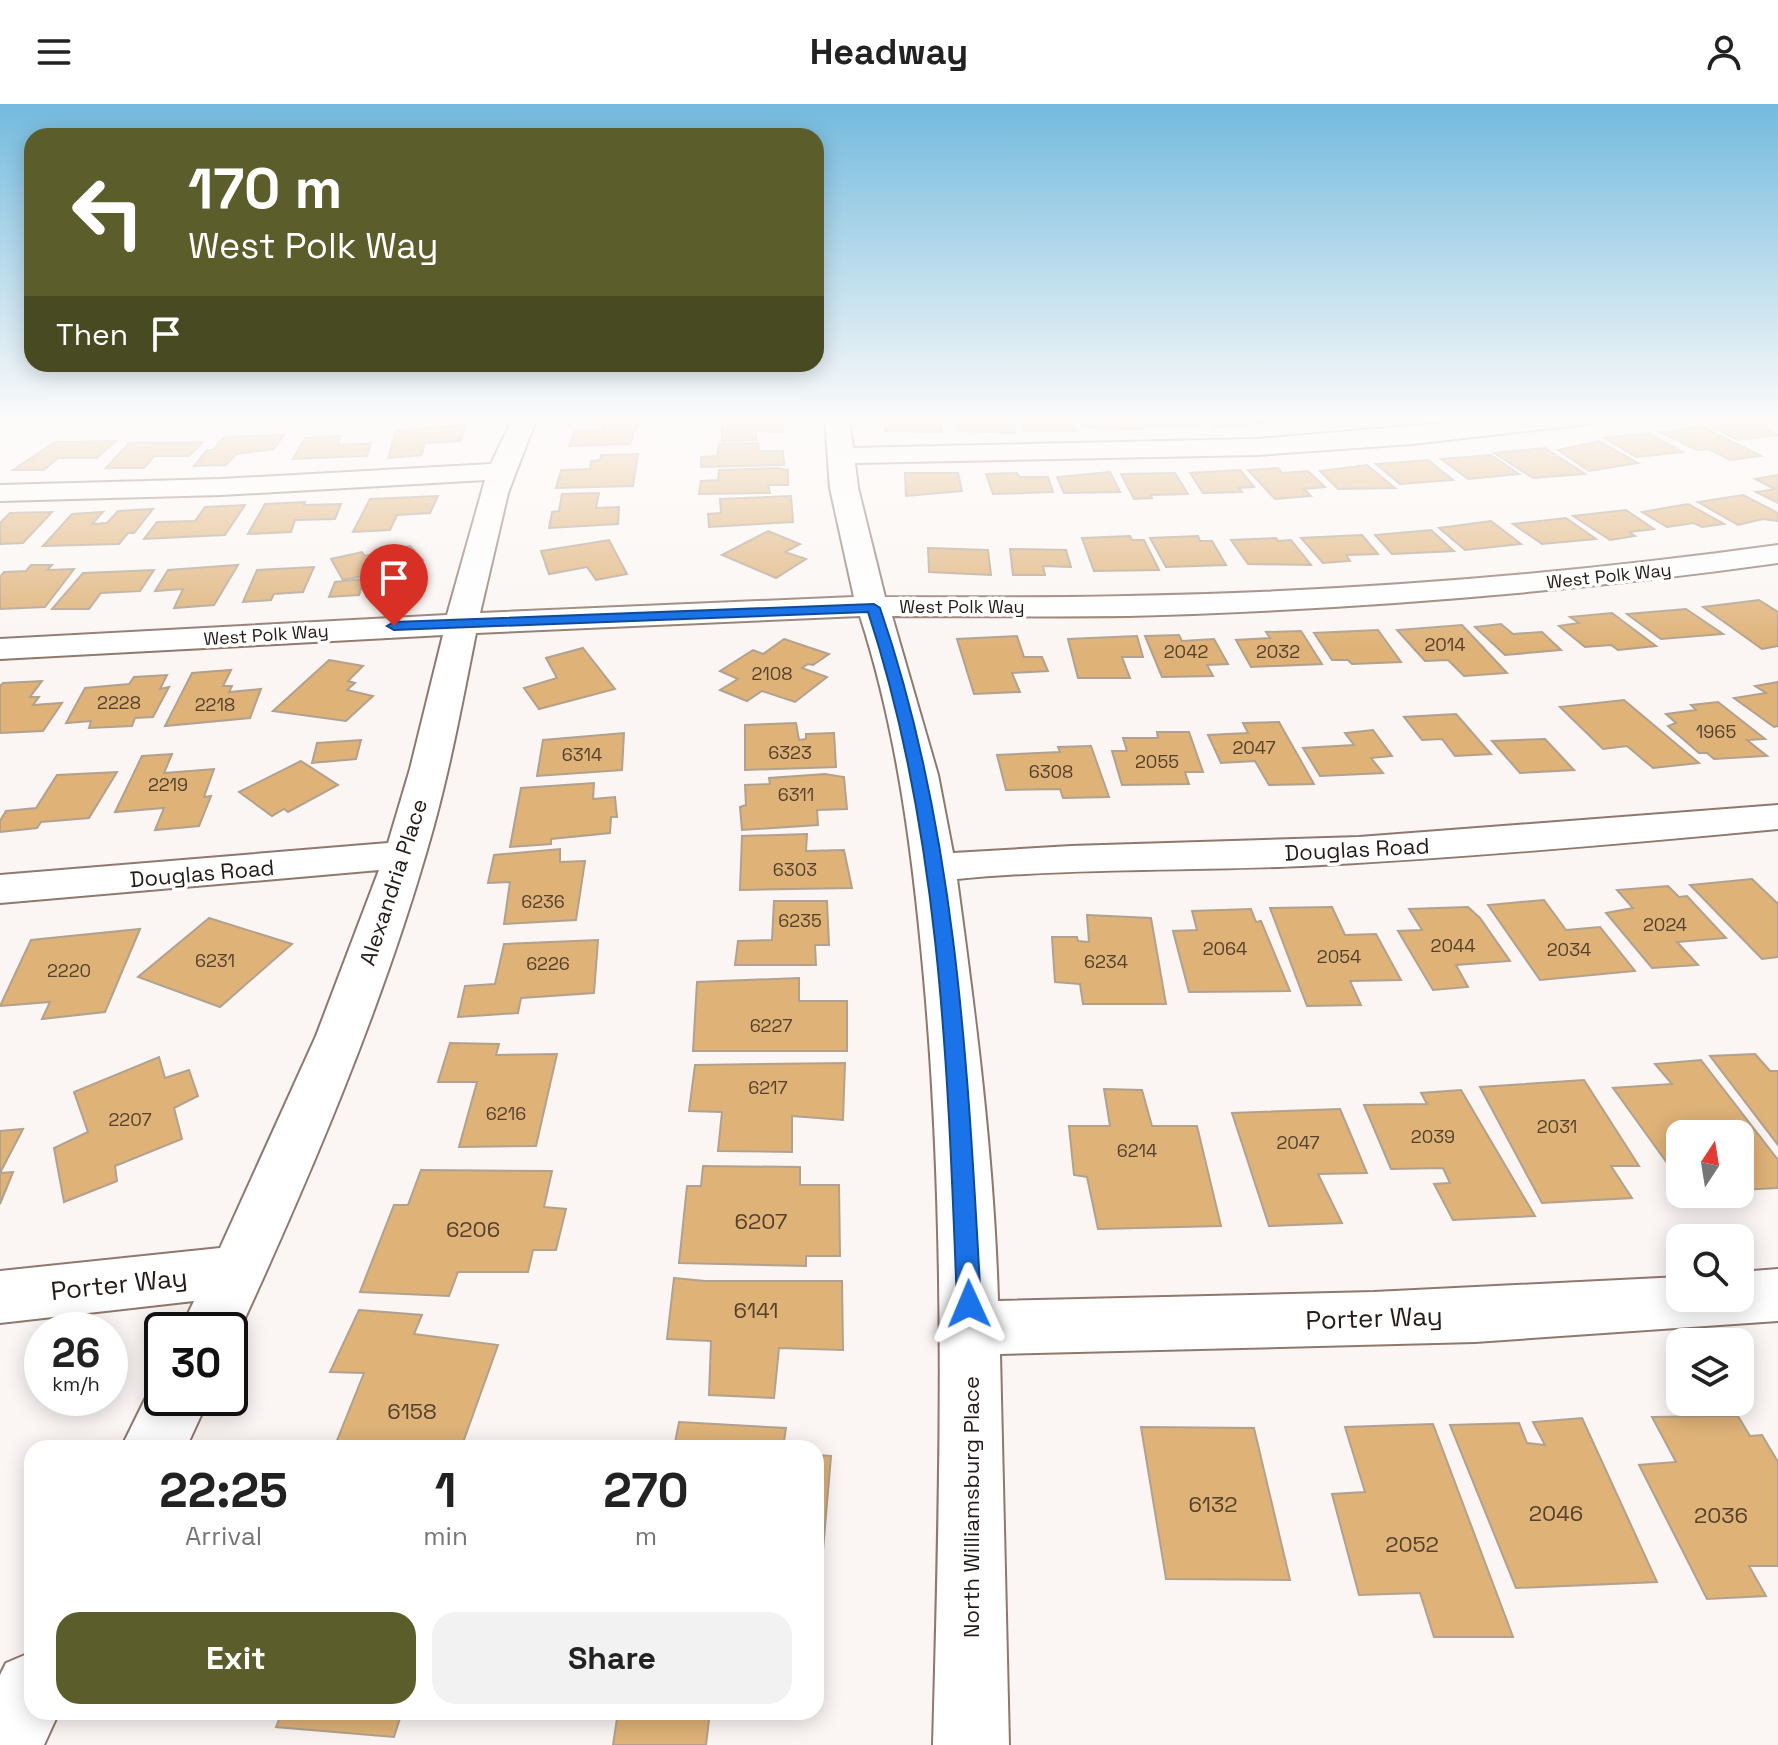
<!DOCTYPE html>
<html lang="en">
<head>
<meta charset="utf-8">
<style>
  body { margin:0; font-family:"Space Grotesk",sans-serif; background:#f2f2f2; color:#222; height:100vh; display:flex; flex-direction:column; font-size:30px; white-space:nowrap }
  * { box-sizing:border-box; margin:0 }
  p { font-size:26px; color:#767676 }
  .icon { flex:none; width:44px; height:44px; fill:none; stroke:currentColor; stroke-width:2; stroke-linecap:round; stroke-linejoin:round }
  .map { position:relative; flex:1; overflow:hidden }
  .drawer { position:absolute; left:24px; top:1336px; width:800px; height:280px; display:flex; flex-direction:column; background:#fff; border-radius:24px; box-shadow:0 4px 20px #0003 }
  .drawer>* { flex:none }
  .hud { position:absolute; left:24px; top:24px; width:800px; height:244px; border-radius:24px; box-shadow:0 4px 20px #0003; background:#5b5e2b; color:#fff; overflow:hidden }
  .needle { width:52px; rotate:12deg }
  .controls { position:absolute; left:1666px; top:1016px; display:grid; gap:16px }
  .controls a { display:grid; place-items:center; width:88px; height:88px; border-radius:16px; background:#fff; box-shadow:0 4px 20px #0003; font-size:40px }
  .speed { position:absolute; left:24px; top:1208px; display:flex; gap:16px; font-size:40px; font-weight:700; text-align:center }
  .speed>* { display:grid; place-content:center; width:104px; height:104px; border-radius:50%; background:#fff; box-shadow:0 4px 20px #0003; line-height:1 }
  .speed small { font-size:20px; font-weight:400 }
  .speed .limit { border:4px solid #111; border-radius:12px; background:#fff; color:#111 }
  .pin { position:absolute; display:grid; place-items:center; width:68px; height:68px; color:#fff; margin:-82px -34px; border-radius:50% 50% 50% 0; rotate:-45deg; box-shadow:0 0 8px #0007 }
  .pin .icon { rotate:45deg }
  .me { position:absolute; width:88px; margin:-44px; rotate:359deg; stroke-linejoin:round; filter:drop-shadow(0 0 6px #0008) }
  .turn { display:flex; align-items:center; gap:28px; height:168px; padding:0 32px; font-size:36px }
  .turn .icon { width:104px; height:104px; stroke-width:2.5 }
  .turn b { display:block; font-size:56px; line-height:68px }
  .then { display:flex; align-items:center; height:76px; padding:0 32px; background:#0003; gap:16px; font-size:30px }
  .eta { display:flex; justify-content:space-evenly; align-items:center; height:136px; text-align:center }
  .eta b { font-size:48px; font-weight:700; line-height:56px }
  .cta { display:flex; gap:16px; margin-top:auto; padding:16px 32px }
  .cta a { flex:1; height:92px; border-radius:24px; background:#5b5e2b; color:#fff; font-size:32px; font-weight:700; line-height:92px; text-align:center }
  .cta a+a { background:#f2f2f2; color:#222 }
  header { display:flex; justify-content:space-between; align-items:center; height:104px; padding:0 32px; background:#fff; font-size:36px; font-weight:700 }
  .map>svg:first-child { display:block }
</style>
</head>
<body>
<header><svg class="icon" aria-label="menu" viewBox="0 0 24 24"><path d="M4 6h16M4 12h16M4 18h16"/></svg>Headway<svg class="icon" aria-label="person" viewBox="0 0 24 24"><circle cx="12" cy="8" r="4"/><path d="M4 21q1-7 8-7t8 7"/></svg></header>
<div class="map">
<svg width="1778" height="1641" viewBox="0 0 1778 1641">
  <rect width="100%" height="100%" fill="#fbf6f3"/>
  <!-- building -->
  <g fill="#dfb278" stroke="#b1a18e" stroke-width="2">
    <polygon points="0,313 54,313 8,316 0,322"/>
    <polygon points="73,313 132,313 127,318 68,319"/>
    <polygon points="887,313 942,313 941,328 885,327"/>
    <polygon points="958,313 1011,313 1015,329 958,327"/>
    <polygon points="1020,313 1072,313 1076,327 1024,327"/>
    <polygon points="1080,313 1136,313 1143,326 1084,323"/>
    <polygon points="1142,313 1194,313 1200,321 1148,322"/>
    <polygon points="1207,313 1257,313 1263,319 1215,323"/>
    <polygon points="639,314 630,340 569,342 575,327 603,326 606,315"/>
    <polygon points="784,314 783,328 756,327 756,336 722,337 722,316"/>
    <polygon points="1728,317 1735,320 1757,318 1778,331 1738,336 1706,320"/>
    <polygon points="466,321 461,337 425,339 422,351 388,354 396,327"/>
    <polygon points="1703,323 1761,352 1730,356 1709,345 1696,346 1661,328"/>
    <polygon points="1649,329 1683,348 1636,353 1605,334"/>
    <polygon points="284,331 274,345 236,350 226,361 194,362 207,346 213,346 224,333"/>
    <polygon points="341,332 337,341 371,339 367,352 293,355 305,334"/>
    <polygon points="116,337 97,354 58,354 44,366 13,366 55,338"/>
    <polygon points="1599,337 1638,359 1589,367 1558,346"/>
    <polygon points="203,338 189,352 154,352 144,364 106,364 129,339"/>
    <polygon points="758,339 759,347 783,347 784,361 701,363 701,353 717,352 719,340"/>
    <polygon points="1545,344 1585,370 1533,374 1494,349"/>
    <polygon points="638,350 633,382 556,384 561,366 590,365 591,357 600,356 601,351"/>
    <polygon points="1491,351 1519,370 1468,375 1441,355"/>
    <polygon points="1428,356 1453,376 1400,380 1376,360"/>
    <polygon points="1367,361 1395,384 1338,385 1320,367"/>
    <polygon points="777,364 788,366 788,381 768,381 770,389 699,390 701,377 718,376 719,366"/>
    <polygon points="1278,364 1282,369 1308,367 1325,383 1304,385 1311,392 1275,395 1248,366"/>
    <polygon points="1240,366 1254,383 1239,384 1242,388 1203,389 1190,369"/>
    <polygon points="1110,368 1120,388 1064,389 1057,373"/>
    <polygon points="905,369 958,369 962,387 906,392"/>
    <polygon points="1017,369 1020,373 1048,373 1053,388 993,390 986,370"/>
    <polygon points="1175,369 1188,390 1151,391 1152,394 1134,395 1121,370"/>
    <polygon points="1778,371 1778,399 1756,388 1775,385 1755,375"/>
    <polygon points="599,389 596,404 619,403 618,420 549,424 552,408 559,407 562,390"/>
    <polygon points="1743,391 1778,409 1778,417 1763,415 1738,421 1698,398"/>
    <polygon points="438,392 430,409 397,411 390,426 353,428 370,395"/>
    <polygon points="791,392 793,418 709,423 708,410 721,409 720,395"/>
    <polygon points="305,398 304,401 341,400 335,415 295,416 291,428 248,430 265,400"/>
    <polygon points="1688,400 1724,420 1702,423 1694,419 1667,423 1642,408"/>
    <polygon points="245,401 225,431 144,435 157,418 195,417 205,403"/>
    <polygon points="153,405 134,429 128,429 119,440 43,442 72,410 103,408 92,420 107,419 118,407"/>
    <polygon points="1626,406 1654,425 1629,428 1635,432 1610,436 1573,412"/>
    <polygon points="52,408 23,439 0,440 0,419 10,409"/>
    <polygon points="1566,414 1596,435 1542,440 1513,420"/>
    <polygon points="1491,417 1521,440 1465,446 1439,424"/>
    <polygon points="1431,426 1454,447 1392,450 1375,431"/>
    <polygon points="768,427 800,440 785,448 806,455 776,474 722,451"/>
    <polygon points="1362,431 1378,450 1346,451 1350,457 1323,459 1301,434"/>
    <polygon points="1130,432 1132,436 1144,436 1159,466 1094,467 1082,434"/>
    <polygon points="1198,432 1200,437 1212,437 1226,461 1166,463 1150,434"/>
    <polygon points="1276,434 1278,437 1291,436 1311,461 1248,460 1231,436"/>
    <polygon points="609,436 627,470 596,476 587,463 549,470 541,447"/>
    <polygon points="410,442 423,456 384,467 386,472 371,476 367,471 343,476 331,455 362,448 365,452"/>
    <polygon points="928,444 988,446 991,471 929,468"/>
    <polygon points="1010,445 1066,446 1071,463 1043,462 1045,471 1013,471"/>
    <polygon points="31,461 52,461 47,466 74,465 45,503 0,505 0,473 4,468 26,467"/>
    <polygon points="238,461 214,501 174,504 183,485 155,487 168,466"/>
    <polygon points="314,463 303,488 274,490 271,496 243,498 257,466"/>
    <polygon points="154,466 140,487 101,489 89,505 52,505 83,469"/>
    <polygon points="364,475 359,491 329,493 335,478"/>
    <polygon points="1759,496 1778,508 1778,542 1762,545 1703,503"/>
    <polygon points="1686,505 1723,530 1661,535 1627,510"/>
    <polygon points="1612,509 1656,542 1618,546 1611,541 1585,543 1559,522 1579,519 1570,513"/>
    <polygon points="1501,520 1513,530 1542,528 1561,546 1505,551 1475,523"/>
    <polygon points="1462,521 1507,569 1464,572 1448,556 1425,557 1397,526"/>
    <polygon points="1378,526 1401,558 1352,560 1348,556 1332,556 1314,529"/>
    <polygon points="1301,527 1322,560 1251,563 1236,536 1270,534 1266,528"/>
    <polygon points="1179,531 1182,537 1214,535 1228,560 1207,561 1213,572 1162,573 1145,532"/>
    <polygon points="1017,532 1024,553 1042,553 1048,567 1012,569 1020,588 974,590 957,535"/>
    <polygon points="1137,532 1143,553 1122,553 1130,574 1078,574 1068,535"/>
    <polygon points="784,535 829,550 813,561 808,560 802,564 827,573 795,598 762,587 747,597 720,586 738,575 720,567 753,546 763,550"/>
    <polygon points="583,544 615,585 539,605 524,584 557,574 546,554"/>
    <polygon points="329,556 363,562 348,577 355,579 347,586 373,592 346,617 273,607"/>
    <polygon points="231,566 223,582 232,582 229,588 261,585 250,614 165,622 192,569"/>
    <polygon points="167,571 160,585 169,583 153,613 135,614 132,622 89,624 91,617 66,619 85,584 129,580 134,573"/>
    <polygon points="42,577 30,593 39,593 33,601 62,599 43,627 0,629 0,582 3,579"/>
    <polygon points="1778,578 1778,622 1774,623 1734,594 1766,589 1755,582"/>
    <polygon points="1624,596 1699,659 1653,664 1627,642 1603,645 1560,603"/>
    <polygon points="1718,598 1765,635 1747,636 1767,652 1714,655 1707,649 1699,649 1668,622 1676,619 1666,610 1696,606 1691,601"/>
    <polygon points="1456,610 1491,650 1455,652 1442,635 1422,636 1404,613"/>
    <polygon points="1279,618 1314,680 1269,681 1255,657 1221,659 1208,631 1248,629 1243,619"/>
    <polygon points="796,619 799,636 806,635 806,630 834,629 836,663 745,666 745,621"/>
    <polygon points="1373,626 1392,652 1371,654 1383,669 1320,672 1303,644 1354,641 1345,629"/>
    <polygon points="1157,628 1189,628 1203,668 1185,668 1189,680 1122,681 1112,647 1127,647 1123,634 1158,634"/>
    <polygon points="624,629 622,666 537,672 543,636"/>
    <polygon points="1545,635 1574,666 1520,669 1492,637"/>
    <polygon points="361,636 356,655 312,659 317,639"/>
    <polygon points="1091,642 1109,693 1063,694 1060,685 1006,686 997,651 1060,648 1058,643"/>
    <polygon points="172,650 164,669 214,665 204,693 211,692 199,722 155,726 164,704 115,708 142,652"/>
    <polygon points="301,657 338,681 288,708 284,705 272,712 239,688"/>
    <polygon points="117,668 89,714 41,718 37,724 0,728 0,717 6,707 36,704 57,671"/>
    <polygon points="825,670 844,673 847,705 817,706 818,721 742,726 740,703 746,701 745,681 770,680 769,674"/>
    <polygon points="594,679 593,695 615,693 617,713 611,713 610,729 551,735 551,740 510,743 521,684"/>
    <polygon points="807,730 806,747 844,746 852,784 740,786 742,732"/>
    <polygon points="560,745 560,758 585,757 576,816 504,820 510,778 488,779 494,751"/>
    <polygon points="1752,775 1778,800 1778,853 1762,855 1690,781"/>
    <polygon points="1668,782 1679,793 1687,792 1726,834 1677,838 1698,861 1652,864 1606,809 1633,804 1617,786"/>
    <polygon points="1544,796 1566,826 1600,823 1635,867 1540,876 1488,801"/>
    <polygon points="774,797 827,797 829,841 815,841 816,861 735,861 738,837 772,836"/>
    <polygon points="1332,803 1345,831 1376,830 1401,876 1350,877 1361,901 1307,902 1270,804"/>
    <polygon points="1468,803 1480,814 1510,857 1456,861 1468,883 1433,886 1398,827 1422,826 1409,805"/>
    <polygon points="1251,805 1256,818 1261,817 1290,887 1189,888 1173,827 1197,826 1192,807"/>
    <polygon points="1087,811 1151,814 1166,900 1083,900 1080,880 1055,878 1052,833 1077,833 1078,837 1089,838"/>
    <polygon points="209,814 292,840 220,903 138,873"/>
    <polygon points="140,825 105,908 42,915 50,898 0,902 31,836"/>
    <polygon points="598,836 594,889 521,894 518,909 458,913 465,882 495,880 504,840"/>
    <polygon points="799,874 799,897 847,897 847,947 693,947 697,878"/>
    <polygon points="450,939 499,940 496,951 557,950 536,1042 459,1043 477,978 438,978"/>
    <polygon points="1755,950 1770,967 1778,967 1778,1041 1710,952"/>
    <polygon points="159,953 165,974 189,966 198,992 174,1004 182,1035 115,1062 117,1077 64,1098 54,1044 88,1028 74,988"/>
    <polygon points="1701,956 1778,1056 1778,1084 1740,1086 1740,1030 1680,1030 1680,1069 1675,1070 1613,984 1672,980 1655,960"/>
    <polygon points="845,959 843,1016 792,1012 792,1048 718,1047 722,1008 689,1007 695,961"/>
    <polygon points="1584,976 1639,1062 1611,1062 1632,1094 1542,1099 1480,983"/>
    <polygon points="1104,985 1142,986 1152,1022 1197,1022 1221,1122 1098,1125 1087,1073 1074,1071 1069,1022 1110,1022"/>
    <polygon points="1461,986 1535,1112 1453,1116 1434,1080 1450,1079 1443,1064 1391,1065 1364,1001 1427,1000 1421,989"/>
    <polygon points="1340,1005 1367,1069 1318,1070 1342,1119 1269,1122 1232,1009"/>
    <polygon points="23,1025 0,1069 13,1068 0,1100 0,1027"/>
    <polygon points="703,1062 800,1063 800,1081 839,1081 840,1152 806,1152 806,1162 679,1159 687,1082 701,1082"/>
    <polygon points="421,1066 552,1067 544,1103 566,1105 556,1146 533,1146 528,1168 458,1168 449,1192 360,1188 394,1101 408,1101"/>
    <polygon points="674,1174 705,1177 842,1177 843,1246 779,1244 774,1294 709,1291 711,1237 667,1235"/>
    <polygon points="359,1206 422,1211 414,1230 498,1241 461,1344 334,1344 364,1269 330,1268"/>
    <polygon points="1738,1312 1750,1332 1762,1331 1778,1358 1778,1462 1749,1462 1766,1492 1707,1495 1639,1361 1676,1358 1652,1313"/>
    <polygon points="1582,1314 1657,1478 1516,1484 1450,1321 1519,1319 1527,1339 1545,1341 1533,1318"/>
    <polygon points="679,1318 786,1324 783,1344 674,1344"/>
    <polygon points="1433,1320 1513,1533 1434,1533 1420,1489 1359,1491 1332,1390 1365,1388 1345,1323"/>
    <polygon points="1141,1323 1254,1324 1290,1476 1166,1475"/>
    <polygon points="816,1351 831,1352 821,1470 816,1469"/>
    <polygon points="282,1608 402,1608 394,1633 276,1623"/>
    <polygon points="618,1608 710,1608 706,1641 613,1641"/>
  </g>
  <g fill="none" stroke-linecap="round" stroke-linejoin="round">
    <!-- minor casing -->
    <g stroke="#8f786d" stroke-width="4">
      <g id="minor">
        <path d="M513,313H537L508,389L480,509L854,493L830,384L825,313H849L853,344L1257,335L1515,313H1599L1596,318L1587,320L1412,340L1257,351L855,359L858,384L885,493C966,493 1046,494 1127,492C1345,488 1562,471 1778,441V459C1562,489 1345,506 1128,512C1049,513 970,512 892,512L938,671L953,749L1071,742L1359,733L1778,701V725C1619,740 1461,754 1302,762C1187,767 1072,764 957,775C976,915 994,1055 998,1197L1374,1188L1680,1173V1194H1740V1168L1778,1165V1217L1475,1238L1000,1250L1009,1641H933C940,1385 947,1129 924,874C913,752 898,630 860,512L476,529C463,594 451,660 433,725C383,904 308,1077 231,1245L230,1226H180L194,1197L0,1219V1167L220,1144L316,932L379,766L0,799V771L388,739L410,665L443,531L0,555V535L447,511L485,376L221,391L0,397V381L221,375L491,360Z"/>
        <polygon points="162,1271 162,1294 209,1294 186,1344 121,1344 156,1273"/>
        <polygon points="32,1548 32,1608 59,1608 44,1641 0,1641 0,1571 6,1559"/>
      </g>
    </g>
    <!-- minor -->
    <use href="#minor" fill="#fff" fill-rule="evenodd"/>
  </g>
  <!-- sky -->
  <linearGradient id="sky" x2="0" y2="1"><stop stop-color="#73bade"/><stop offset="0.58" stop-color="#fdfbfa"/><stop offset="1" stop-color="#fdfbfa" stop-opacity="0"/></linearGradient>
  <rect width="1778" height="543" fill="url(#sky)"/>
  <!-- route -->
  <path fill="#1a73e8" stroke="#114b97" stroke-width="2" d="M874,500L880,504C957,727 968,966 981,1200L978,1208L969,1211L961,1208L957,1200C948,968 941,730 868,508L394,526L387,522L394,518Z"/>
  <g text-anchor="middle" stroke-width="7" stroke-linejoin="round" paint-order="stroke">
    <!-- far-street labels -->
    <g font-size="18" fill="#251c17" stroke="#fff">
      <text transform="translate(1609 472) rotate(-6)" y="6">West Polk Way</text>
      <text x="962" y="509">West Polk Way</text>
      <text transform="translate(266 531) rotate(-4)" y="6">West Polk Way</text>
    </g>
    <!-- number labels -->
    <g font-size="18" fill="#54422f">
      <text x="1445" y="547">2014</text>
      <text x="1186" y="554">2042</text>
      <text x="1278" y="554">2032</text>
      <text x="772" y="576">2108</text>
      <text x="119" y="605">2228</text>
      <text x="215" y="607">2218</text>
      <text x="1716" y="634">1965</text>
      <text x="1254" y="650">2047</text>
      <text x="790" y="655">6323</text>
      <text x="582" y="657">6314</text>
      <text x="1157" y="664">2055</text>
      <text x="1051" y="674">6308</text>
      <text x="168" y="687">2219</text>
      <text x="796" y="697">6311</text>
      <text x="795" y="772">6303</text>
      <text x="543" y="804">6236</text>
      <text x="800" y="823">6235</text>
      <text x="1665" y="827">2024</text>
      <text x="1453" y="848">2044</text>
      <text x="1225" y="851">2064</text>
      <text x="1569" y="852">2034</text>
      <text x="1339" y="859">2054</text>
      <text x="215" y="863">6231</text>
      <text x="1106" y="864">6234</text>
      <text x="548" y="866">6226</text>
      <text x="69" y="873">2220</text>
      <text x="771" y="928">6227</text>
      <text x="768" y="990">6217</text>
      <text x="506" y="1016">6216</text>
      <text x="130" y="1022">2207</text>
      <text x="1557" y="1029">2031</text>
      <text x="1433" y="1039">2039</text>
      <text x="1298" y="1045">2047</text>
      <text x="1137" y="1053">6214</text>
    </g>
    <!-- street labels -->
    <g font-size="22" fill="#251c17" stroke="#fff">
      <text transform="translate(1357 745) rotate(-3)" y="8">Douglas Road</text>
      <text transform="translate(202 769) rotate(-5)" y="8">Douglas Road</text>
      <text transform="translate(393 778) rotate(-72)" y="8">Alexandria Place</text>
      <text transform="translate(971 1403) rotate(-90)" y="8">North Williamsburg Place</text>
    </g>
    <!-- near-number labels -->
    <g font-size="22" fill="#54422f">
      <text x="761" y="1125">6207</text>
      <text x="473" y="1133">6206</text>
      <text x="756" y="1214">6141</text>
      <text x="412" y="1315">6158</text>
      <text x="1213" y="1408">6132</text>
      <text x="1556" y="1417">2046</text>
      <text x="1721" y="1419">2036</text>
      <text x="1412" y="1448">2052</text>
    </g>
    <!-- near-street labels -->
    <g font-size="26" fill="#251c17" stroke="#fff">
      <text transform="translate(119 1180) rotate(-6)" y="9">Porter Way</text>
      <text transform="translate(1374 1214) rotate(-2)" y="9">Porter Way</text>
    </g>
  </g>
</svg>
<div class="controls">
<a><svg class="needle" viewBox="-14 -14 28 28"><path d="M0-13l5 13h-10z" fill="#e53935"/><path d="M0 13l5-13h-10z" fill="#767676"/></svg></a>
<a><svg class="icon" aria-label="search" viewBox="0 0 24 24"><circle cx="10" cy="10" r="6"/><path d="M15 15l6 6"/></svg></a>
<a><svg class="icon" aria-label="layers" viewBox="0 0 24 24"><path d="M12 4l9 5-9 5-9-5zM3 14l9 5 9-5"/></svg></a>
</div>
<div class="speed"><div>26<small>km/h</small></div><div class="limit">30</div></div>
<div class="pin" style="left:394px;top:522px;background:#d93025"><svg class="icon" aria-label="arrive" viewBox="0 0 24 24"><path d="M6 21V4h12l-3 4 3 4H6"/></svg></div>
<svg class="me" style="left:969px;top:1200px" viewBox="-20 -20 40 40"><path d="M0-17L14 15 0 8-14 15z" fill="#1a73e8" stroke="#fff" stroke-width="4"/></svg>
<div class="hud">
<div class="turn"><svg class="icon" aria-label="left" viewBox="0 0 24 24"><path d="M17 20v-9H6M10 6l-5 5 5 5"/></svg><div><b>170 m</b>West Polk Way</div></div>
<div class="then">Then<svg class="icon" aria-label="arrive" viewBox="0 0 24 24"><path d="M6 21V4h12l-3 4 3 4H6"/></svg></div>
</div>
<section class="drawer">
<div class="eta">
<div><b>22:25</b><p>Arrival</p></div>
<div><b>1</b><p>min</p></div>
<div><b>270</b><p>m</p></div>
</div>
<div class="cta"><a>Exit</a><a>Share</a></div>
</section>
</div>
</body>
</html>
